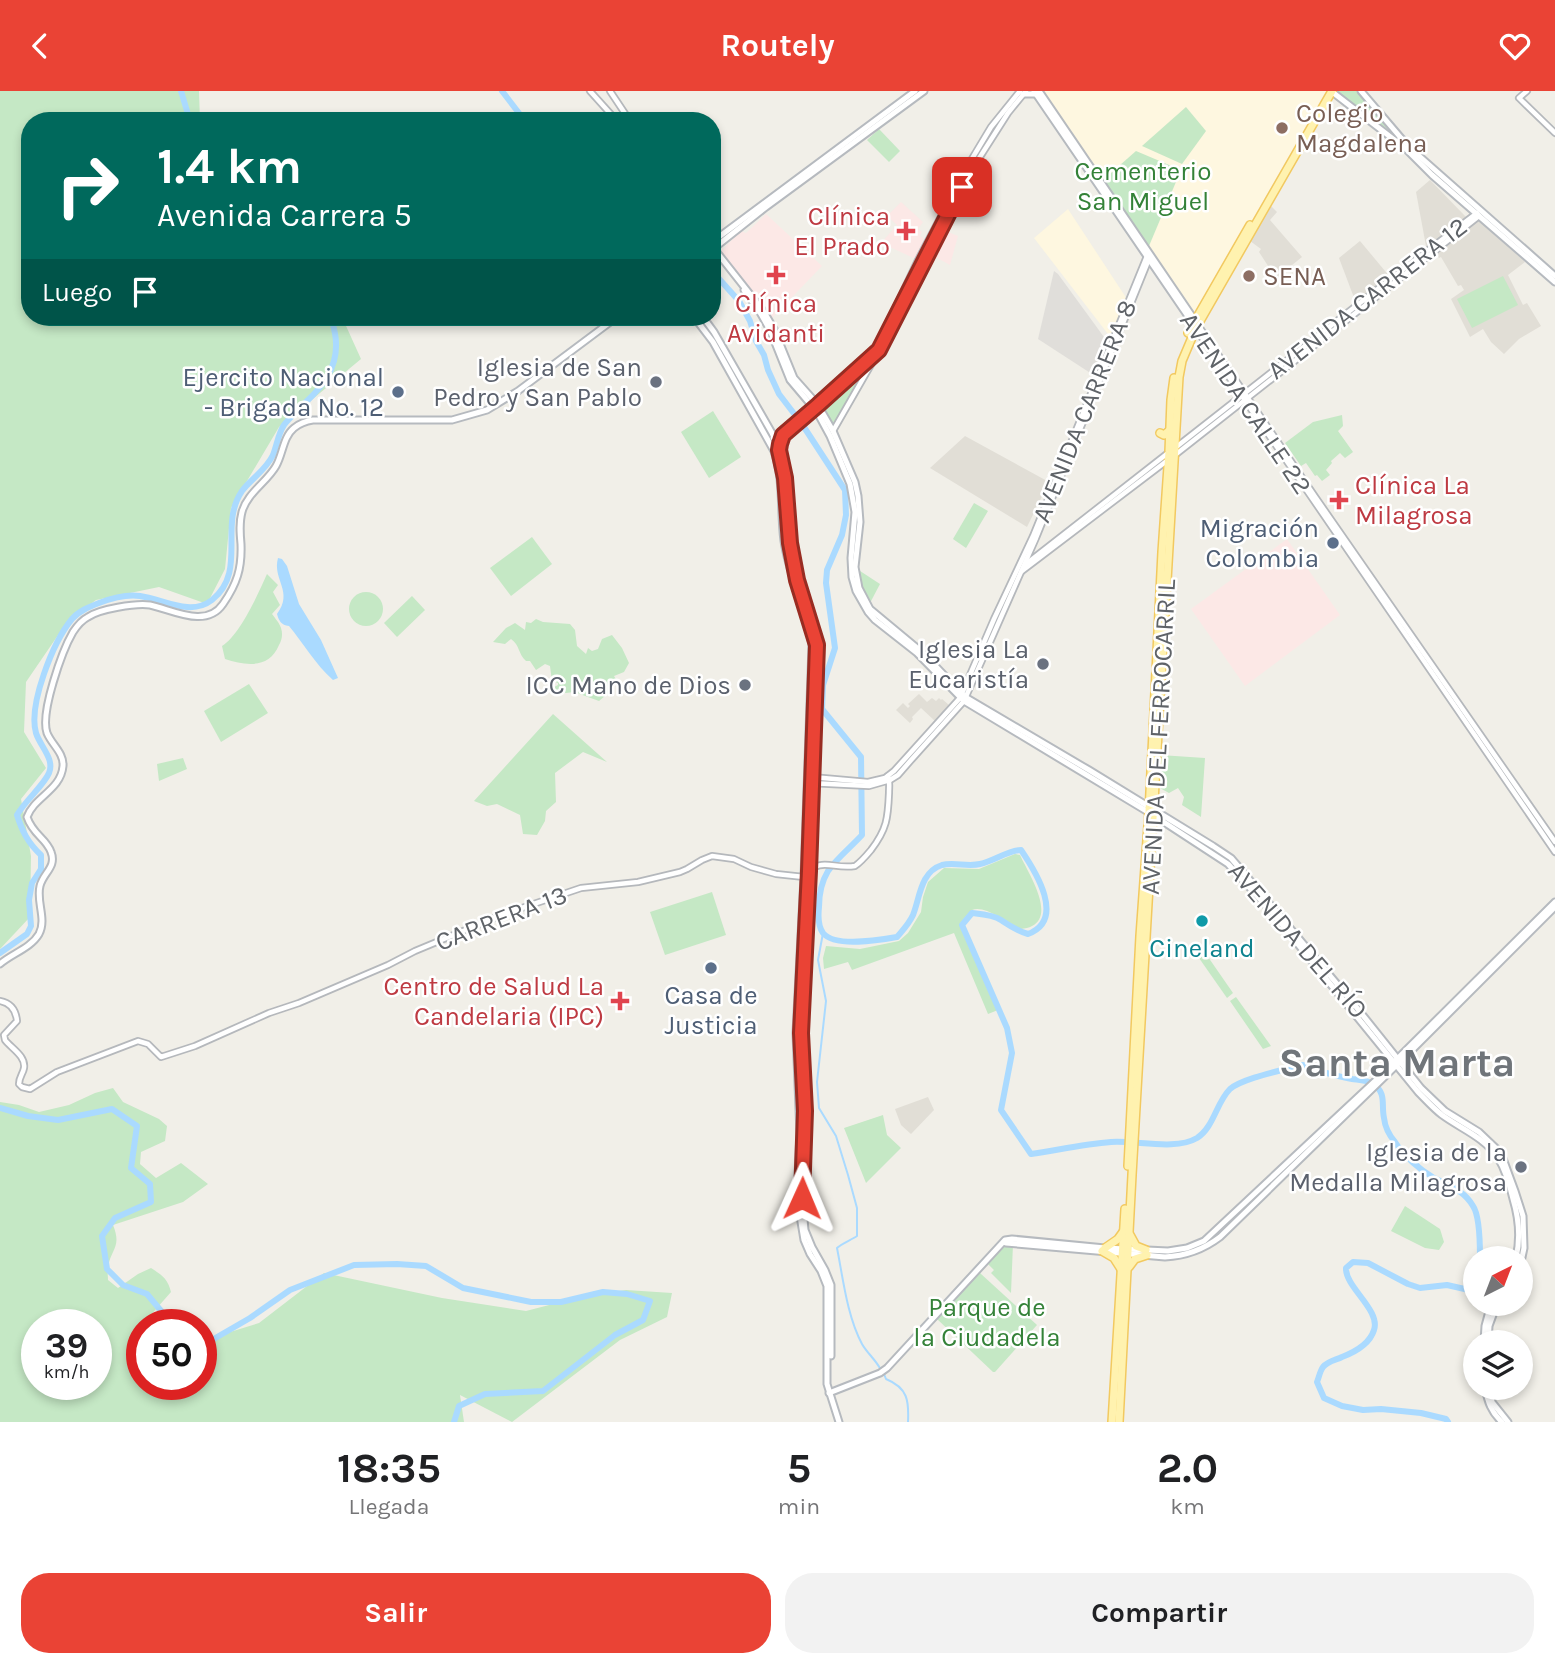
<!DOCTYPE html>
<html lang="es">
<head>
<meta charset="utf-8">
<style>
  body { margin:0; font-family:Karla,sans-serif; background:#f2f2f2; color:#202124; height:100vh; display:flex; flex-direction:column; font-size:26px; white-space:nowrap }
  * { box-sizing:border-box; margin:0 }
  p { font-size:23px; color:#757577 }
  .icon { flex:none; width:38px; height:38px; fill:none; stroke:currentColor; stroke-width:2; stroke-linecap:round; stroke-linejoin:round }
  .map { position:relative; height:1331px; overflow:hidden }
  .sheet { display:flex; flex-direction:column; background:#fff; flex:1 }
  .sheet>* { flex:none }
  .top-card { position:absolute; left:21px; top:21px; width:700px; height:214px; border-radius:28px; box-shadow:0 4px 10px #0003; background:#00695c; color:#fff; overflow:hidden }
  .needle { width:46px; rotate:42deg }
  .tools { position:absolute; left:1463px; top:1155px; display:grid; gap:14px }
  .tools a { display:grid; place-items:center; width:70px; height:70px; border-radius:50%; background:#fff; box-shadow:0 4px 10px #0003; font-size:35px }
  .speed { position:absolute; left:21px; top:1218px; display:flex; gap:14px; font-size:35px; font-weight:700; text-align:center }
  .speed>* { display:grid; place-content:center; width:91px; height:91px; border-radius:50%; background:#fff; box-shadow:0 4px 10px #0003; line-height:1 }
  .speed small { font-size:18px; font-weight:400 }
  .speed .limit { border:10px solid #d22; background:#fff; color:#111 }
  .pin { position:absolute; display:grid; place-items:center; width:60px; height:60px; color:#fff; margin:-30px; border-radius:14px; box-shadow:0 4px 10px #0006 }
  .me { position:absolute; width:77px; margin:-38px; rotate:1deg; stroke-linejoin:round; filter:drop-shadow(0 0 5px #0008) }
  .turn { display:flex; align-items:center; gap:24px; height:147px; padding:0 21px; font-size:32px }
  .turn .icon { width:91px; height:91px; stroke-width:2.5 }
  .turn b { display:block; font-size:49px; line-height:60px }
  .then { display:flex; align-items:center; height:66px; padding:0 21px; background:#0003; gap:14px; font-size:26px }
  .eta { display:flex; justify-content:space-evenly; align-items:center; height:119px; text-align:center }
  .eta b { font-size:42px; font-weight:700; line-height:49px }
  .primary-button { display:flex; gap:14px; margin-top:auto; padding:14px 21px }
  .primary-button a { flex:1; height:80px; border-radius:28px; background:#ea4335; color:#fff; font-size:28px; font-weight:700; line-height:80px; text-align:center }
  .primary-button a+a { background:#f2f2f2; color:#202124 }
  header { display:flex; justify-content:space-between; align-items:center; height:91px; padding:0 21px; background:#ea4335; color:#fff; font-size:32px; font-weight:700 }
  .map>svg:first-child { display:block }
</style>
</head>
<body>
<header><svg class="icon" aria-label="back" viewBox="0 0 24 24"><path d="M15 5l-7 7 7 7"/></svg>Routely<svg class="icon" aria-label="heart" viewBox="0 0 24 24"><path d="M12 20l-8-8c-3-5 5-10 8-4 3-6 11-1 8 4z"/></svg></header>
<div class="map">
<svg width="1555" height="1331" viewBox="0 0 1555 1331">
  <rect width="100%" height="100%" fill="#f1efe8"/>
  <!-- commercial -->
  <g fill="#fef7e0">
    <polygon points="1035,0 1326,0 1193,233"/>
    <polygon points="1068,118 1125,205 1126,209 1111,247 1034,147"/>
  </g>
  <!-- industrial -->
  <polygon fill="#e0deda" points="1054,180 1058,183 1109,253 1095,285 1038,248"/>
  <!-- education -->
  <g fill="#e1ded6">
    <polygon points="1430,89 1466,126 1428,156 1426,155 1416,101"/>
    <polygon points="1271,115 1277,121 1270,129 1302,166 1276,187 1259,161 1261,158 1250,150"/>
    <polygon points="1478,129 1525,171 1508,184 1523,214 1527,212 1541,235 1519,248 1504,263 1491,251 1483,238 1470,246 1451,208 1464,199 1461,194 1458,195 1441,166 1439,167 1436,163"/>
    <polygon points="1360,150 1390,186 1356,212 1339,167"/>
    <polygon points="965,345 1049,391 1027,436 930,377"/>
    <polygon points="919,603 927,611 932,607 936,610 939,607 941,609 942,608 949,614 935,630 921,617 912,626 913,628 910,632 896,619 903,612 908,617 910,615 908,613"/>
    <polygon points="928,1006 934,1019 911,1043 901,1034 895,1018"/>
  </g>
  <!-- medical -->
  <g fill="#fce8e6">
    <polygon points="901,111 923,131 918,138 922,141 920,145 926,149 918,169 881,152 897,134 887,125"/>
    <polygon points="766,123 822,175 771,228 720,161 741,140 746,142"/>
    <polygon points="941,138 958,145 950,174 928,162"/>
    <polygon points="1287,448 1340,524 1245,595 1191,518"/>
  </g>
  <!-- green -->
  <g fill="#c5e8c5" fill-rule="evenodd">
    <polygon points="0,0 199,0 200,30 30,30 30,226 342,226 361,268 279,336 231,417 225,478 207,513 159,496 96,509 67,531 26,591 24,641 46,677 21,708 31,765 30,826 0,858"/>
    <polygon points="1336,0 1357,0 1391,42"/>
    <polygon points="1186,16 1206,40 1182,73 1142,55"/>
    <polygon points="879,38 900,60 889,71 867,49"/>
    <polygon points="1136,60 1181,79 1149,155 1103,89"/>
    <polygon points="1503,185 1518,214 1472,237 1457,208"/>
    <polygon points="871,269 871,272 833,336 820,314"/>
    <polygon points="713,320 741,366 709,387 681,341"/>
    <polygon points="1342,324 1343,335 1338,340 1353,361 1345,367 1340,362 1331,370 1332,372 1326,379 1330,384 1322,390 1317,384 1315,385 1306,372 1301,375 1285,352 1313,331"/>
    <polygon points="974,412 988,420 966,457 953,448"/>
    <polygon points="532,446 552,473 511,505 490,477"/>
    <polygon points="857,478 880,493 870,512 860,494"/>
    <path d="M267,483L278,494L273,501L280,514L272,523C275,527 280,533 281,537C283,543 282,549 279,554C269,578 246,575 225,568L222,555C240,544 258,503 267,483Z"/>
    <circle cx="366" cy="518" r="17"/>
    <polygon points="412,505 425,519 397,546 384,532"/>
    <path d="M536,528L543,531L570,533L575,539L577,555L586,563L588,557L592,560L598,558L602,548L612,544L622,557L629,572L624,581L614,585L617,590L611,600L599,610L574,601L566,602L556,599L554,596L558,594V592L552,590L550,575L545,573L536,579L530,570H526C518,563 520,554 511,548L505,553L493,551L506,537L515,532L525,539L526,531L531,532Z"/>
    <polygon points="249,593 268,622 221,651 204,620"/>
    <polygon points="553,623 607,671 583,661 555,682 556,711 546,720 545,730 537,744 523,743 520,724 497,713 487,715 474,710"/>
    <polygon points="1160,664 1205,667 1201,726 1182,714 1184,706 1178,697 1169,702 1158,696"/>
    <polygon points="183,667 187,678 159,690 157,673"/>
    <path d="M1015,763L1020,764C1027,780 1056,823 1032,835C1029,837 1025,837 1021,838C1010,833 984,813 972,819C968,822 963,829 960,833L998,919L988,923L954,842L852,879L848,871L824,878L823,867L826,855L860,858L899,850L908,842L921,821L923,806L928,791L944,777L979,778Z"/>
    <polygon points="712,801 726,844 665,864 650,821"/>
    <polygon points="1206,863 1233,902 1227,907 1199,867"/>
    <polygon points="1236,906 1271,955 1263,958 1230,910"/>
    <path d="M113,997L123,1011L159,1028L167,1035L165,1050L141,1061L140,1073L156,1087L181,1072L208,1093L183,1111L113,1134C122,1156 111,1158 108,1176C107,1180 108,1184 108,1189L118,1197L138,1183L151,1177C162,1184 168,1188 171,1201L142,1234V1293H201V1250L259,1232L324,1182L442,1207L526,1220L584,1205L626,1199L672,1202L667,1226L620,1249L512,1331L460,1304L464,1331H0V1011L19,1014L39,1021L69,1014L95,1002ZM37,1234H96V1293H37Z"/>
    <polygon points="883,1024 887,1044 901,1057 866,1092 844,1037"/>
    <polygon points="1405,1115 1440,1138 1444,1151 1439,1159 1425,1157 1391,1140"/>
    <polygon points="1009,1153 1013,1153 1011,1202 991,1182 994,1179 988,1173 1005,1155"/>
    <polygon points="980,1182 1037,1234 995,1281 993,1281 937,1228"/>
  </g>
  <!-- water -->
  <path fill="#aadaff" d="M278,467L282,468L287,475L299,513L321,549L338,587L333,589C316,574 303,552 289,535C281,534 279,530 277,523C294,500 272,489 278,467Z"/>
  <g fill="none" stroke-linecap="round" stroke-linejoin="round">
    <!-- stream -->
    <g stroke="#aadaff" stroke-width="2">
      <path d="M823,842L818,869L826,910L817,991L819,1017L836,1045L848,1084L857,1117V1145C851,1149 841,1153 837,1157C843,1187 847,1225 862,1253C867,1262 876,1269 881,1279"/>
      <path d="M884,1283L886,1288C908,1297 909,1310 908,1331"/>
    </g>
    <!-- river -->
    <g stroke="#aadaff" stroke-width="6">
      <polyline points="181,0 190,30"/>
      <polyline points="502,0 525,30"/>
      <path d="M712,180L739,210L750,230L756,250L764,264L768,279L779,303L802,333L845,399L846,424L842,444L827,479L826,492L835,557L823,594L822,618L861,666L862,744C851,756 837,767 828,780C822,790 819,804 819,816C818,825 818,835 823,842C835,857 880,849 897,846C902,840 909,833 913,824C920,807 920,781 942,774C954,771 968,776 980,773C994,770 1009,759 1021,759C1036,781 1066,829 1028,843C1017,840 1010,835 1001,829C994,824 981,823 972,822L962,834L1007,937L1012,962L1001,1019L1031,1063C1058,1059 1084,1053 1111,1051C1136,1049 1175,1060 1197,1047C1214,1036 1216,1012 1230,998C1243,987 1284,979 1301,974C1310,974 1314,977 1321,980C1331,984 1342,986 1352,988C1359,989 1367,989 1373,993C1387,1002 1381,1014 1384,1027C1385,1036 1389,1044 1395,1051C1404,1065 1420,1079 1434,1087C1449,1095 1464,1099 1473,1115C1480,1125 1480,1154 1480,1167"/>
      <path d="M0,862L27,843L31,835L29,809L32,792L41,778V764C28,752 22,740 17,724C25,710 44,694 49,682C55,668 40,655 36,642C28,614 53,551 72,528C79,520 89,516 99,512C112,507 126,503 140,505C163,508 190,526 212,509C248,480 218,435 242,400C251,388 266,379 273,364C277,354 278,343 284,334C290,326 299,319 306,311C323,295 337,277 336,252C336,243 333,234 331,226"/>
      <polyline points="0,1017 28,1025 58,1029 112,1018 137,1035 131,1077 150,1093 151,1111 115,1127 102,1145 107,1178 123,1194 147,1203 162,1221 166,1234"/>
      <polyline points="201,1252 205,1253 250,1227 290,1199 354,1174 397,1173 426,1175 463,1197 531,1211 561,1211 603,1201 627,1203 650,1210 643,1229 615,1244 543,1300 485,1303 459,1315 454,1331"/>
      <path d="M1448,1331L1446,1328L1421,1322L1381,1318L1363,1319L1342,1315L1324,1307L1317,1291C1319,1286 1320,1280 1323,1276C1328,1270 1336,1269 1342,1266C1355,1261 1370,1252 1374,1239C1381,1219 1345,1196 1346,1177L1353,1171L1368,1172L1408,1193L1420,1197L1447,1194L1469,1199L1475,1195"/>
    </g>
    <!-- tertiary casing -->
    <g stroke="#b5b8bc" stroke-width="8">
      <g id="tertiary">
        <polyline points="590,0 617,30"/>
        <polyline points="610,0 630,30"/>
        <polyline points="1527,0 1519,7 1555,42"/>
        <polyline points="1198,234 1316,407 1555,751"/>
        <polyline points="1196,238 1555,761"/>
        <polyline points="833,340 876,265"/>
        <polyline points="780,346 818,314 879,259 926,164 971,80 1008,22 1026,0"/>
        <polyline points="773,347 873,259 880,250 918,169 967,76 991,36 1020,0"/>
        <polyline points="1175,357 1393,186 1477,122"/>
        <polyline points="1175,364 1479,125"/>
        <polyline points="1026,473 1168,362"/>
        <polyline points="1022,480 1168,369"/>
        <polyline points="812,686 868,691 885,687 894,680 960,607 994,528 1033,445 1147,165"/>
        <polyline points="809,692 869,695 890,689 898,684 912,668 964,610 1036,447 1149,168"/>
        <path d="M0,910C11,912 16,920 17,930L4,944L5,949C11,957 26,965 24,977C23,983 19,986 19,993L22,996L30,998L57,981L138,950L148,953L161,966L195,955L269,922L299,912L388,874L415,860L504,823L581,797L638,791L680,781L687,778L702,769L712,765L734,768L751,776L776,783L804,786C821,764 832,779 855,775C861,771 866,765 871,759C887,738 888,727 889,702C889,695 890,691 888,685"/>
      </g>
    </g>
    <!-- secondary casing -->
    <g stroke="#b6babf" stroke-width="9">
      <g id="secondary">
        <polyline points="1034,0 1194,234"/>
        <polyline points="1039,0 1196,231"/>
        <polyline points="1331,0 1406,58 1432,84 1555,191"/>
        <polyline points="1361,0 1401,47 1418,64 1555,185"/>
        <polyline points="1023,3 1036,3"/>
        <polyline points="712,151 915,0"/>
        <polyline points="712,155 764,221 774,238 794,287 818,314 833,340 855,391 858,405 860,431 855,476 859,497 870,518 923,562 965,606 1089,679 1213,755 1231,767 1243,781 1353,912 1421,997 1445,1020 1479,1041 1501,1062 1515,1100 1523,1125 1524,1157 1521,1171"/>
        <polyline points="713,158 766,116 924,0"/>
        <path d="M744,199L761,223L770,239L790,289L817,321L830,345L850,393L855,421L851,467L852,486L856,500L868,521L875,529L917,562L964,610L1153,724L1228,773L1271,820L1418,1001C1426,1009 1433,1017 1442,1024C1461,1038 1484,1046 1498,1067C1505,1078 1510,1095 1513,1108C1519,1128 1521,1146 1516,1167"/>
        <path d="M694,226L713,251L774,360C784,389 780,420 784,450C789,486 807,519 812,554L804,786L796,942L800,1043L797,1107L804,1149L810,1163L821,1180L827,1195V1293L839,1331"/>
        <path d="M703,226L714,241L772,342C787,373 785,405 788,438C790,461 796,485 803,507"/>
        <polyline points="780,356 783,344"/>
        <polyline points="812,537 817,554 817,567 801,942 805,1020 802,1107 805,1139 812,1156 825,1179 831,1194 831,1265"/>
        <path d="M0,873C11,863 31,857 39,843C47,828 36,811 40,795C43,782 57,776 51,761C46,747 33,744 27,726C34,706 61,699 63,675C64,662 52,654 47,642C40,622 62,560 73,541C77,535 82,529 88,526C99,518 136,512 150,514C173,519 206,538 223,513C237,493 242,477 241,453C240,442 239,432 242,421C247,402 267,391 276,375C283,363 283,346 294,337C300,332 306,330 313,329H452L487,319L518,300L617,226"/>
        <path d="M1006,1152L1165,1166C1186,1165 1203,1159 1220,1146L1407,964L1555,816"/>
        <polyline points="1484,1251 1485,1235 1491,1213"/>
        <polyline points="1488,1251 1489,1235 1497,1213"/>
        <path d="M1485,1297C1488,1311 1491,1321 1502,1331"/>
        <polyline points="1490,1297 1492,1311 1508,1331"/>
        <polyline points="829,1302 880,1282 887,1277 1005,1149 1012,1148 1105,1157 1168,1160 1187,1157 1204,1150 1375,990 1555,811"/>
      </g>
    </g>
    <!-- primary casing -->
    <g stroke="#f2c960" stroke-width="10">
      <g id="primary">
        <polyline points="1188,242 1250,134"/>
        <polyline points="1160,342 1164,344 1170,339"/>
        <polyline points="1128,1075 1140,845 1149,721 1162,461 1169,361 1171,309 1174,287"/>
        <polyline points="1130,1144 1136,1155 1146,1159"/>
        <polyline points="1105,1157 1118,1148 1123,1141"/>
        <polyline points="1102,1160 1114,1167 1121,1178"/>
        <polyline points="1129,1176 1135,1168 1147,1164"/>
        <polyline points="1112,1331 1125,1118"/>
        <polyline points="1119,1331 1132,1084 1179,286 1182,270 1196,237 1332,0"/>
      </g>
    </g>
    <!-- tertiary -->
    <use href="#tertiary" stroke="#fff" stroke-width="4.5"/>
    <!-- secondary -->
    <use href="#secondary" stroke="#fff" stroke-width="5"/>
    <!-- primary -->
    <use href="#primary" stroke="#fff2af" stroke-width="7"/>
  </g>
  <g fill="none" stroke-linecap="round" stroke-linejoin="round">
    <!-- route casing -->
    <g stroke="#982c22" stroke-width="18">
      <polyline id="route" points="802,1107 805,1020 801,942 809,780 817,554 797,489 790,452 785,387 779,359 780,353 783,344 818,314 879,259 962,96"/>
    </g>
    <!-- route -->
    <use href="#route" stroke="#ea4335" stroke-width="12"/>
  </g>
  <!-- markers -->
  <g fill="#8d6e63" stroke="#fff" stroke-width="2.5">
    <circle cx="1282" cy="37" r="7"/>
    <circle cx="1249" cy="185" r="7"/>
  </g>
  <g fill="#e0444e" stroke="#fff" stroke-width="2.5">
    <path d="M902.5 129.5h7v7h7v7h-7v7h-7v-7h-7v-7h7z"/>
    <path d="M772.5 173.5h7v7h7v7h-7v7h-7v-7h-7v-7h7z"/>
    <path d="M1335.5 398.5h7v7h7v7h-7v7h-7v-7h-7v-7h7z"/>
    <path d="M616.5 899.5h7v7h7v7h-7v7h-7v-7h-7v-7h7z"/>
  </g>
  <g fill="#6b7280" stroke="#fff" stroke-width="2.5">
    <circle cx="656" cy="291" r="7"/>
    <circle cx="1043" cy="573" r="7"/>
    <circle cx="745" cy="594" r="7"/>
    <circle cx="1521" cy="1076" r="7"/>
  </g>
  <g fill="#5c6f8a" stroke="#fff" stroke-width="2.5">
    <circle cx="398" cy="301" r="7"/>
    <circle cx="1333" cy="452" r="7"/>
    <circle cx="711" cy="877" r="7"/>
  </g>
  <circle fill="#0f9aa8" stroke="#fff" stroke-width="2.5" cx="1202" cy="830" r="7"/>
  <g text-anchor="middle" stroke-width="5" stroke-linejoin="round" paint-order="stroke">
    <!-- education labels -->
    <g font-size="26" fill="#785e54" stroke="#fff" text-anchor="start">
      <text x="1296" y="31">Colegio<tspan x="1296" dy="30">Magdalena</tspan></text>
      <text x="1263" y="194">SENA</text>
    </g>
    <!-- park labels -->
    <g font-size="26" fill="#348238" stroke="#fff">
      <text x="1143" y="89">Cementerio<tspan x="1143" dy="30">San Miguel</tspan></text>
      <text x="987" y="1225">Parque de<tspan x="987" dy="30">la Ciudadela</tspan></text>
    </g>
    <!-- health labels -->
    <g font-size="26" fill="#be3a42" stroke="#fff" text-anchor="end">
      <text x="890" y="134">Clínica<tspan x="890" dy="30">El Prado</tspan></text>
      <text x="776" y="221" text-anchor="middle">Clínica<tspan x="776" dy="30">Avidanti</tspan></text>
      <text x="1355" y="403" text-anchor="start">Clínica La<tspan x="1355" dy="30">Milagrosa</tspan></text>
      <text x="604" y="904">Centro de Salud La<tspan x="604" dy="30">Candelaria (IPC)</tspan></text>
    </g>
    <!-- street labels -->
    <g font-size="26" fill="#5f6368" stroke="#fff">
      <text transform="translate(1367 207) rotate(-38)" y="9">AVENIDA CARRERA 12</text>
      <text transform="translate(1246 312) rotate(56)" y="9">AVENIDA CALLE 22</text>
      <text transform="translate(1084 320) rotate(-68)" y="9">AVENIDA CARRERA 8</text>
      <text transform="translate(1158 646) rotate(-87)" y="9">AVENIDA DEL FERROCARRIL</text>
      <text transform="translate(501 827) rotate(-21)" y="9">CARRERA 13</text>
      <text transform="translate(1298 849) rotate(49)" y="9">AVENIDA DEL RÍO</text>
    </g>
    <!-- worship labels -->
    <g font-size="26" fill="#5b616d" stroke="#fff" text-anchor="end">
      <text x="642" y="285">Iglesia de San<tspan x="642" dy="30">Pedro y San Pablo</tspan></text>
      <text x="1029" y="567">Iglesia La<tspan x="1029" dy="30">Eucaristía</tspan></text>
      <text x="731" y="603">ICC Mano de Dios</text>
      <text x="1507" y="1070">Iglesia de la<tspan x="1507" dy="30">Medalla Milagrosa</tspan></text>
    </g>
    <!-- service labels -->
    <g font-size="26" fill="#4e5e75" stroke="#fff" text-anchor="end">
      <text x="384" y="295">Ejercito Nacional<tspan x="384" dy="30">- Brigada No. 12</tspan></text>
      <text x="1319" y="446">Migración<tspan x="1319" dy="30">Colombia</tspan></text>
      <text x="711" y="913" text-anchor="middle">Casa de<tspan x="711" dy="30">Justicia</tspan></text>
    </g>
    <!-- culture labels -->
    <g font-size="26" fill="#0d838f" stroke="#fff">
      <text x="1202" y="866">Cineland</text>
    </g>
    <!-- town labels -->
    <g font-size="40" font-weight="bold" fill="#70757a" stroke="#fff">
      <text x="1397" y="985">Santa Marta</text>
    </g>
  </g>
</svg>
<div class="tools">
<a><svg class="needle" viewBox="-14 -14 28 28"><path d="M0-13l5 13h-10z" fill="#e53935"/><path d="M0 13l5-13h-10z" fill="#757577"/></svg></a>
<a><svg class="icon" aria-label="layers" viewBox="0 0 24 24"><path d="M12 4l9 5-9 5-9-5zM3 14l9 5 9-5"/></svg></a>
</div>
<div class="speed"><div>39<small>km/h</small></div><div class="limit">50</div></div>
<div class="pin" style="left:962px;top:96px;background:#d93025"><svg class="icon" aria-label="arrive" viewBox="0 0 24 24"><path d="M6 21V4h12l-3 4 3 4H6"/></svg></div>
<svg class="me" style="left:802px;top:1107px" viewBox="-20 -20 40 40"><path d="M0-17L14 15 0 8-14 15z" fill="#ea4335" stroke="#fff" stroke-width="4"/></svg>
<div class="top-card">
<div class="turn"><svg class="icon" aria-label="right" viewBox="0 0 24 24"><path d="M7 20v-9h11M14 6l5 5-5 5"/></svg><div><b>1.4 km</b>Avenida Carrera 5</div></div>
<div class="then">Luego<svg class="icon" aria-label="arrive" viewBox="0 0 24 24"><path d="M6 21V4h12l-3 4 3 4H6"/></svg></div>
</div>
</div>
<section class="sheet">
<div class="eta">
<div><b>18:35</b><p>Llegada</p></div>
<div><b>5</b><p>min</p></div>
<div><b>2.0</b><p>km</p></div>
</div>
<div class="primary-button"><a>Salir</a><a>Compartir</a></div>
</section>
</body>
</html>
